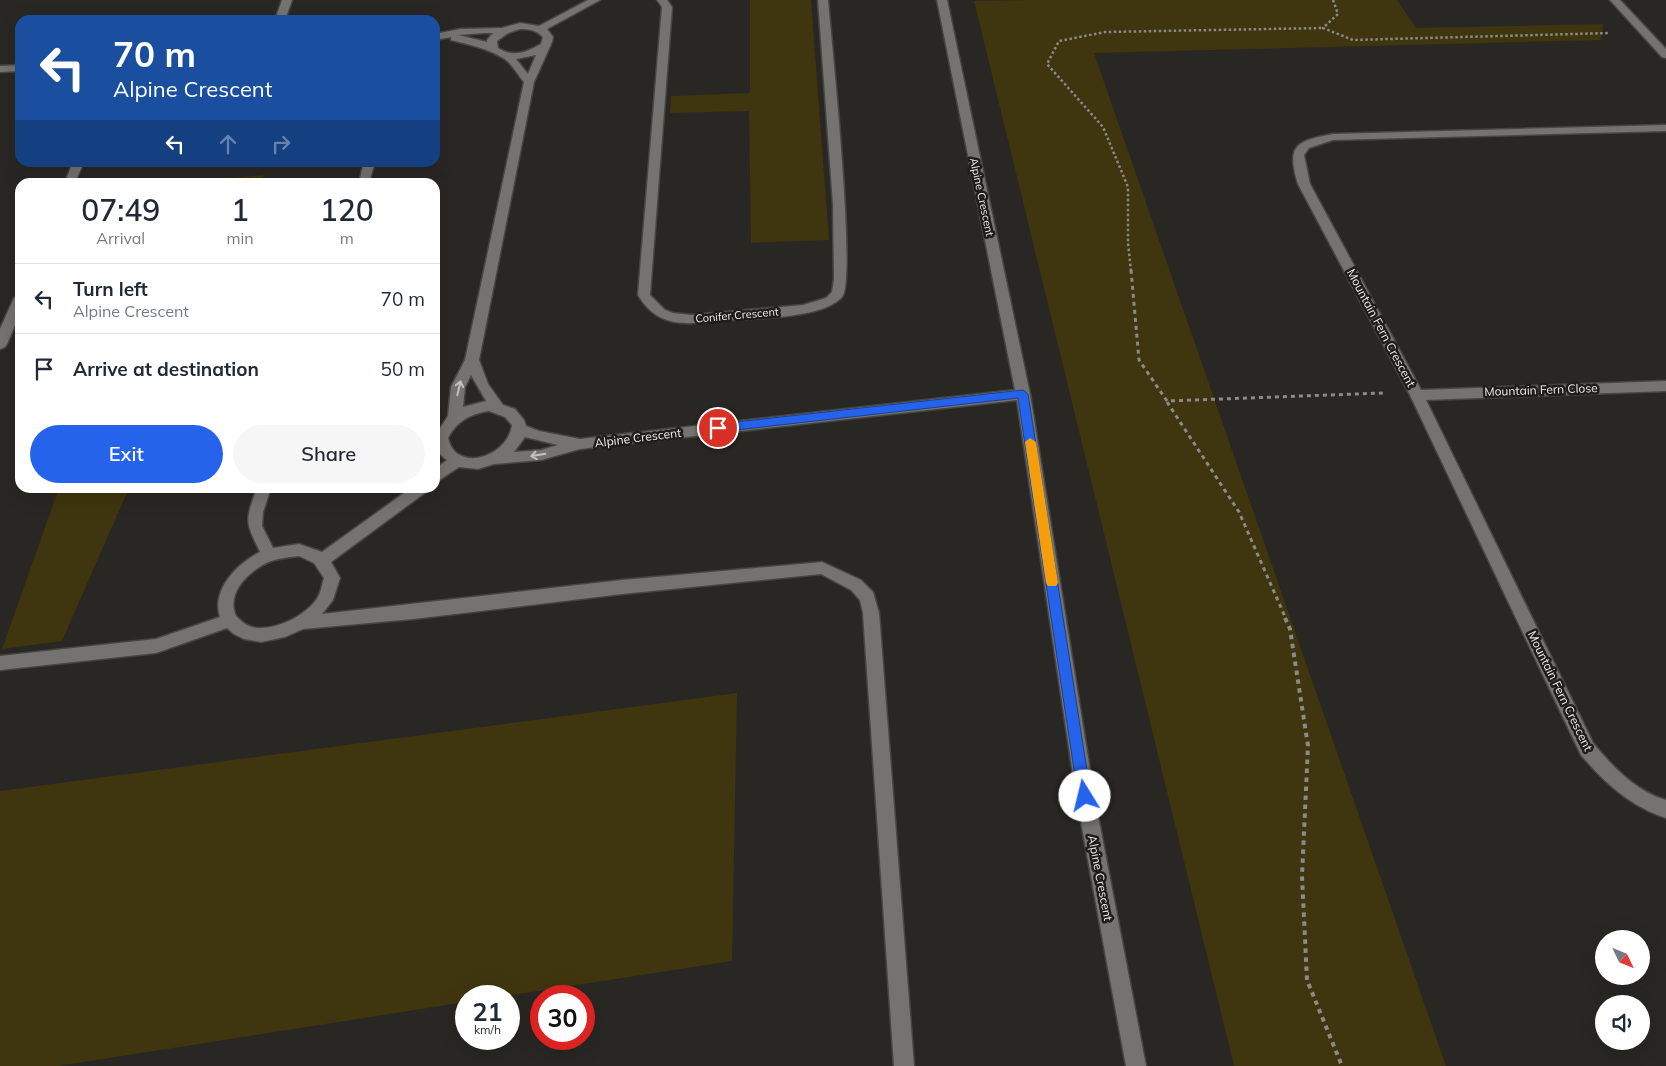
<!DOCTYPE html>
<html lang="en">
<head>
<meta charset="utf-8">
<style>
  body { margin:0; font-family:Mulish,sans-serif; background:#f6f6f7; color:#1f2937; height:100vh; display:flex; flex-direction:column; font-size:19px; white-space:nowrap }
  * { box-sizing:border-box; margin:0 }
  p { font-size:16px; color:#747a83 }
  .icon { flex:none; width:28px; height:28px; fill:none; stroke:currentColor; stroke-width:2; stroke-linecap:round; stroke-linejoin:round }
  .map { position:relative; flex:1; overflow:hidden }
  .details { position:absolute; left:15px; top:178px; width:425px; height:315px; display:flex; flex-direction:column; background:#fff; border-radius:15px; box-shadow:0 5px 20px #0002 }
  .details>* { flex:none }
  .guide { position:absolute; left:15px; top:15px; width:425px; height:152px; border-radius:15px; box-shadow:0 5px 20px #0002; background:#1a4fa0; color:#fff; overflow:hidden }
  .needle { width:32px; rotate:133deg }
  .controls { position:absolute; left:1595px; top:930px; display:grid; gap:10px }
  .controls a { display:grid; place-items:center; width:55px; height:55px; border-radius:50%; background:#fff; box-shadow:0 5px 20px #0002; font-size:25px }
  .speed { position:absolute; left:455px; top:985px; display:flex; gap:10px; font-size:25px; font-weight:700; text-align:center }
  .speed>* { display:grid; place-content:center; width:65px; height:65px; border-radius:50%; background:#fff; box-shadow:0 5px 20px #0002; line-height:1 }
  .speed small { font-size:12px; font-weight:400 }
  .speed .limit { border:8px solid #d22; background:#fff; color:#111 }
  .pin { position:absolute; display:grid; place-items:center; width:42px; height:42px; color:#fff; margin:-21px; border:2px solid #fff; border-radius:50%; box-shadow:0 1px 5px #0007 }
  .me { position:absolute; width:55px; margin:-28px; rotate:351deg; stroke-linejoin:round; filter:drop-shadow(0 0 4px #0008) }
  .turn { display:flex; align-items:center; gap:18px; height:105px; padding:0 15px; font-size:22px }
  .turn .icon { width:65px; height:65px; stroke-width:2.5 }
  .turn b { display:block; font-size:35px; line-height:42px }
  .lanes { display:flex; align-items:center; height:48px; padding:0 15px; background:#0003; justify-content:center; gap:25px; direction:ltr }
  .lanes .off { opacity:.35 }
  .eta { display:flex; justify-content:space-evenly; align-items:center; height:85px; text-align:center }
  .eta b { font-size:30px; font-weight:600; line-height:35px }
  .primary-button { display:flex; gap:10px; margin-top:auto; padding:10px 15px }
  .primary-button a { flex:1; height:58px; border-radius:30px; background:#2563eb; color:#fff; font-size:20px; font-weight:600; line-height:58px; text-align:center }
  .primary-button a+a { background:#f6f6f7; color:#1f2937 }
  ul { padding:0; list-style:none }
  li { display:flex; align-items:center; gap:15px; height:70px; padding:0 15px; border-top:1px solid #e0e1e3 }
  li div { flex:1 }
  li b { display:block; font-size:19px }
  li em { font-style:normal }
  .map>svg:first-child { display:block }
</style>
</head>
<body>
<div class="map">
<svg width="1666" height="1066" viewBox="0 0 1666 1066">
  <rect width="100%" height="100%" fill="#282724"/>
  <!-- green -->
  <g fill="#3f350e">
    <polygon points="750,0 811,0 829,240 751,243 749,111 670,113 671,96 750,93"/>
    <polygon points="1028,0 1397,0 1416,28 1603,24 1601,40 1094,53 1446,1066 1234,1066 974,1"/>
    <polygon points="264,175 261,182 182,182"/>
    <polygon points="59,488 129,488 62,641 2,649"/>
    <polygon points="737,693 732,961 506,996 466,996 466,1002 58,1066 0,1066 0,791"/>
  </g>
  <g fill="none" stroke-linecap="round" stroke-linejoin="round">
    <!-- street casing -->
    <g stroke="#464542" stroke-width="3">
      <g id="street">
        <polygon points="282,0 292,0 285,20 275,20"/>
        <path d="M588,0H600L547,29L553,37L552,42L534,82L479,360L488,384L503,405L515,409L524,420L526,426L539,431L580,439L1015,390L937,0H947L1030,394L1094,795L1146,1066H1126L1076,795L1017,400L580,449L541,460L494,464L478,469L459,467L435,483V469L447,460C438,454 435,447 435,436L448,416L451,387L465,360L524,82C518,75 511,62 503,58C487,48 470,45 451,40V37L435,40V34L460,29L502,28L520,23L539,26ZM520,29C530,29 536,30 543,37L541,44C527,52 513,58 498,48L497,41L508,33ZM484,33H493L487,40V42L458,35ZM536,55L528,74L516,59ZM471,375L486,401L463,407L465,387ZM489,411L505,417L512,425C508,457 456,474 448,438C457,421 470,414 489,411ZM525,437L558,445L541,450L514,452Z"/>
        <path d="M657,0H667L672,7L650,295L665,310L673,313L692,315L803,305L826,298L832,292L834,279L833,204L818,0H828C831,37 857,281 842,297C822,319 757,318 729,320C692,323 660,332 638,295L662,7Z"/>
        <polygon points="1610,0 1620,0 1666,49 1666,58 1662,57"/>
        <polygon points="20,65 20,71 0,72 0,66"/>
        <path d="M1666,125V131L1333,140L1309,148L1304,155L1310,184L1421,390L1666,381V391L1426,400L1593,743C1613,767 1635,791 1666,800V818C1630,806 1605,783 1581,755L1410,395L1298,184C1286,145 1296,141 1333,134Z"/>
        <polygon points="73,162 84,162 75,182 65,182"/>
        <polygon points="364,162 375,162 369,182 359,182"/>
        <polygon points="20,294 20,313 7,344 5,347 0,349 0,329 14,298"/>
        <path d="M257,488H271L263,512L262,526L273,548L299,544L322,552L411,488H428L426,492L331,562L340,578L333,600L322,614L622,580L822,562L861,580L873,592L879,613L914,1066H894L863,613L860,600L851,590L821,574L622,594L413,619L303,629L285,637L261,642L244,639L234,634L227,628L156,653L0,670V656L156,639L220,617C211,589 238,563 260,552C245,521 245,521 257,488ZM299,556L314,563L324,578C322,584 321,592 318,597C307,616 273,632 252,627C245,625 241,621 236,616C225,592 251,569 271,561C280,558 290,557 299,556Z"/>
      </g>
    </g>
    <!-- path-far2 -->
    <g stroke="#8b8a88" stroke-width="2.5" stroke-dasharray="2.5 2.5" stroke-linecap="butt">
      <polyline points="1333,0 1338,14 1323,28 1353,40 1610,33"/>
      <polyline points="1131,271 1128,243 1128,187 1103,127 1047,64 1059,41 1105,32 1323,28"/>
    </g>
    <!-- path-far1 -->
    <g stroke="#8b8a88" stroke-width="3" stroke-dasharray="4 4" stroke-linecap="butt">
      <polyline points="1131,270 1139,360 1167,401 1383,393"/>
      <polyline points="1167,402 1239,512 1286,619"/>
    </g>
    <!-- path -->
    <polyline stroke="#8b8a88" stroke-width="4" stroke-dasharray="4.5 4.5" stroke-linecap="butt" points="1285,618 1290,629 1308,746 1302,876 1307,980 1342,1066"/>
    <!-- street -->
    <use href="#street" fill="#74736f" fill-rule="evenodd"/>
  </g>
  <!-- one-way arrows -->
  <defs><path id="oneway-shaft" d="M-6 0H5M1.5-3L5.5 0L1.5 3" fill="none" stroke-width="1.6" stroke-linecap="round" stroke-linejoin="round" transform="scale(1.25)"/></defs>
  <g stroke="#c3c2c0">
    <use href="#oneway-shaft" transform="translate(459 388) rotate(-77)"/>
    <use href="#oneway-shaft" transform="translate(538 455) rotate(170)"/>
  </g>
  <!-- route -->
  <polygon fill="#2563eb" stroke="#184099" points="1023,390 1028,394 1091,796 1089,800 1085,802 1080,800 1078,796 1018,398 718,432 713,428 718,424"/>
  <!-- slow -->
  <polygon fill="#f59e0b" points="1030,438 1036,442 1058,583 1056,586 1048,586 1046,583 1025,442"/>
  <g text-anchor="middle" stroke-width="5" stroke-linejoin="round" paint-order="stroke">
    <!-- far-street labels -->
    <g font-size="11" fill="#eeedeb" stroke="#1e1d1a">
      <text transform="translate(982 197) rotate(78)" y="4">Alpine Crescent</text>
      <text transform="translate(737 315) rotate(-5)" y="4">Conifer Crescent</text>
    </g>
    <!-- street labels -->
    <g font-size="12" fill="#eeedeb" stroke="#1e1d1a">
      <text transform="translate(1381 328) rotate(62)" y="4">Mountain Fern Crescent</text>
      <text transform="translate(1541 390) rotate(-2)" y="4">Mountain Fern Close</text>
      <text transform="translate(638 438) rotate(-7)" y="4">Alpine Crescent</text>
      <text transform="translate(1560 691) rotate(64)" y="4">Mountain Fern Crescent</text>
      <text transform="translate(1100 878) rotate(79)" y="4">Alpine Crescent</text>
    </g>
  </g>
</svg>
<div class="controls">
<a><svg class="needle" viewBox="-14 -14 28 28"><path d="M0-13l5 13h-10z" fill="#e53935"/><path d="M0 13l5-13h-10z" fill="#747a83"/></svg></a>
<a><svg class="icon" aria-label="sound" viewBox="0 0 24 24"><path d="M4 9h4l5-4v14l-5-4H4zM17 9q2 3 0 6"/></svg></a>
</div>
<div class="speed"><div>21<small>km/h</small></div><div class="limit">30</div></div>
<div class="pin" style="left:718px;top:428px;background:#d93025"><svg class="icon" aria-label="arrive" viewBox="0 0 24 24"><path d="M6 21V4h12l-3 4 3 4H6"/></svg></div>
<svg class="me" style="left:1085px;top:796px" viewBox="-20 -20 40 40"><circle r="19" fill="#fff"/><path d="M0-13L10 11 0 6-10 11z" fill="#2563eb"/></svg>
<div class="guide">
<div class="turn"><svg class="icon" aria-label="left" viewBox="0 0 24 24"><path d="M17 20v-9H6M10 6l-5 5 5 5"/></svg><div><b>70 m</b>Alpine Crescent</div></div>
<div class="lanes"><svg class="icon" aria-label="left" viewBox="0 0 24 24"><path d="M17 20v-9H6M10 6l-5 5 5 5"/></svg><svg class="icon off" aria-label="ahead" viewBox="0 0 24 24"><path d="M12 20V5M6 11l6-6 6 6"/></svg><svg class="icon off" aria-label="right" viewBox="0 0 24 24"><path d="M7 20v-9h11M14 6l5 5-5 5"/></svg></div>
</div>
<section class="details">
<div class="eta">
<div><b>07:49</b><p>Arrival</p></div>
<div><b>1</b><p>min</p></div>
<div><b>120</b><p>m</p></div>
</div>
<ul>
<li><svg class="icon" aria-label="left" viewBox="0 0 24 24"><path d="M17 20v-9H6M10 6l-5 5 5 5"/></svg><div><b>Turn left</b><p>Alpine Crescent</p></div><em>70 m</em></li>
<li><svg class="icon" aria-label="arrive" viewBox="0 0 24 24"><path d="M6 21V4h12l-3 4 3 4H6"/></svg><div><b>Arrive at destination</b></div><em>50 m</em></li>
</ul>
<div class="primary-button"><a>Exit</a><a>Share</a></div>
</section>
</div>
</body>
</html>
